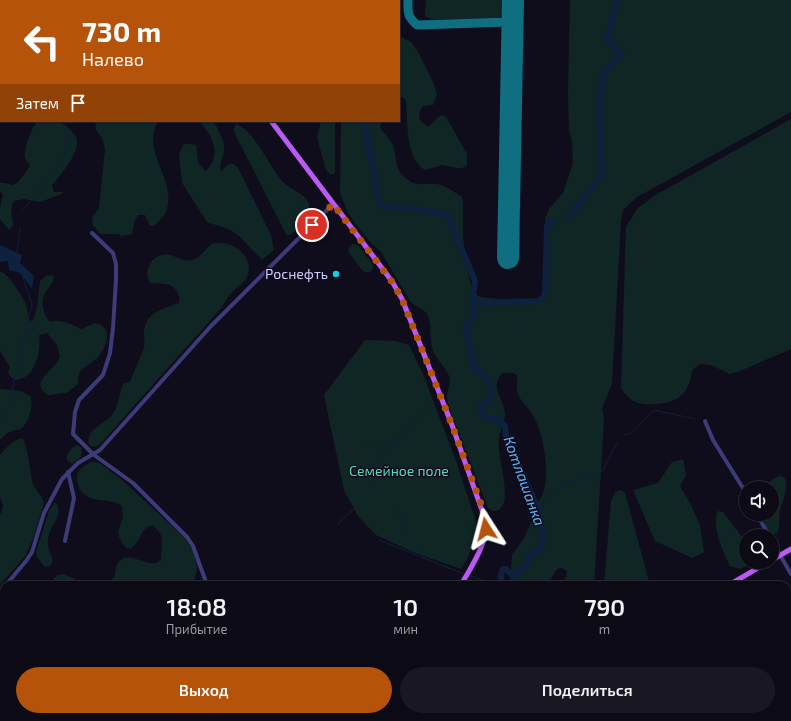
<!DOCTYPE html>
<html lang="ru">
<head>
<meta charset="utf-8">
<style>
  body { margin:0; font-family:"Exo 2",sans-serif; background:#191822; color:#f1f3f6; height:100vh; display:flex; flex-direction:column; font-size:15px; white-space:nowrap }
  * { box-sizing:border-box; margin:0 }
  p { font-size:13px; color:#9a9aa0 }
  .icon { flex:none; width:22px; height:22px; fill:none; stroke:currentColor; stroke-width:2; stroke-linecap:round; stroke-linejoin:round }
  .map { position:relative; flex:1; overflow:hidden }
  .side { position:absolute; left:0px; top:581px; width:791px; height:140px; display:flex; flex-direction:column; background:#0b0a15; border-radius:12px 12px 0 0; box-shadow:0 1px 3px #0004,0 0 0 1px #2b2b34 }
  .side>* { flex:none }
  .hud { position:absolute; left:0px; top:0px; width:400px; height:122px; box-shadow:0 1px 3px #0004,0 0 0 1px #2b2b34; background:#b45309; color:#fff; overflow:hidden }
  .fabs { position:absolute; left:739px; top:481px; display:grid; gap:8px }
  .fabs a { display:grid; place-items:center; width:40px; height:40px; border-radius:50%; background:#0b0a15; box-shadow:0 1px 3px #0004,0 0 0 1px #2b2b34; font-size:20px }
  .pin { position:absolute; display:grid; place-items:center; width:34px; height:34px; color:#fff; margin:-17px; border:2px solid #fff; border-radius:50%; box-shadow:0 1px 4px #0007 }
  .me { position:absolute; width:44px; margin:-22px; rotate:351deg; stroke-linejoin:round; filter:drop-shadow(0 0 3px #0008) }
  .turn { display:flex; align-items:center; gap:14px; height:84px; padding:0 16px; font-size:18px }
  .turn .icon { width:52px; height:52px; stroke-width:2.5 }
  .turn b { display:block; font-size:28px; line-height:34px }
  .then { display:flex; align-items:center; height:38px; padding:0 16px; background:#0003; gap:8px; font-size:15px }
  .eta { display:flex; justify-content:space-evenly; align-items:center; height:68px; text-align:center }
  .eta b { font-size:24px; font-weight:600; line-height:28px }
  .action { display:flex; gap:8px; margin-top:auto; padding:8px 16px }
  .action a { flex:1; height:46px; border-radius:24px; background:#b45309; color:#fff; font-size:16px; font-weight:600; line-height:46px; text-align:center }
  .action a+a { background:#191822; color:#f1f3f6 }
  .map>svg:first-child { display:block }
</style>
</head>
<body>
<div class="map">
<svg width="791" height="721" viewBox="0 0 791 721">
  <rect width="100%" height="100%" fill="#0f0d1c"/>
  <!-- green -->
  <g fill="#102625">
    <polygon points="426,0 503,0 503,10 500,17 494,19 431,19 426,17 425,15"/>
    <path d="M570,0H791V112L637,197L623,210L621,221L612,384L602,408L604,419L594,585H561L566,577L567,571L562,568L557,569L547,585H518L510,580L512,555L524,538L533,518L532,507C535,503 539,501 542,496C551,476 544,432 532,414C528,407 518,399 517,391C516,386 518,380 517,375L513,373H502C489,389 504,398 505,414C505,423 500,430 499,438C496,455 512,495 501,508C498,511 496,511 492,511L488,508L450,409C449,405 447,401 447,397C447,390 452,383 449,376C446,368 438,361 434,353C429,342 432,322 427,314C423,308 415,307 410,301L381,252L369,241L355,223L348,213L340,193L341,121H382L380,128C383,132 391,140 393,145C398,159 392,168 408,180C416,187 425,183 434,184C445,184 453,192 462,197C464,211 462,224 463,238C465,255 468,273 472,290L480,297L519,301L540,299L546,290L547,251L545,219L549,209L563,193L573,163L572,141L569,131L568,95Z"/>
    <path d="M399,36L411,42L417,50L434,84L437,95L433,105L423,106C416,115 419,123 429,126L441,115L446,117L467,154V165L462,168H457L442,165L425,170C405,159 408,121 406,101L403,97H399Z"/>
    <path d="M791,119V349L740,371L730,374L711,365L701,364L692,370C689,394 679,402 656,404C639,405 632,403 621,389L626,227L637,209L654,196Z"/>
    <path d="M38,121H60C65,126 73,131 76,137C82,151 60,175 52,186L54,192H63L62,194L40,202L24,199L14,201C8,210 13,216 13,226L9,230L0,219V208L3,194L0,191V183C5,182 9,185 13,185C19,184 26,171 30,166C29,164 26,160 25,158C24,148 31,128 38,121Z"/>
    <path d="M95,121H158C141,152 176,180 167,209C165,216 159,221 154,226H150L145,215H138L134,223L132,234L121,236L118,234H100L93,225L92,218L99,208L105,149L102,138L96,130Z"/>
    <path d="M201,121H214C217,129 225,140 224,149C224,157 219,162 221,171L229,164H234L238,168L271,235L274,250L262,260L238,235L228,229L207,222L182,183L179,154L184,144H190L196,145L198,162L205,171C217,162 217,146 209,134C207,130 202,126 201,121Z"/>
    <polygon points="321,121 335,121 335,174 330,174 326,170 317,138"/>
    <path d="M236,124C253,129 270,167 282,181C289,189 304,193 308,202C314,213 297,233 287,236L235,134L234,129Z"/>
    <path d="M214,243C221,243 229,243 235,247C246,253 253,267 246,279C242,284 237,287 232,292C228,296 225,302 222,307L103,441L99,445L94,447L89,445C85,429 104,425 112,415C120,405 118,392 124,383L130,382L144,348C145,343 144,338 144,333C144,313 164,308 179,303C180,297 179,295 176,290C169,280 159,286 149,282C146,275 147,271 150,264C152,260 155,258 159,256C173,250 179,263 192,260C202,257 205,248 214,243Z"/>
    <path d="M352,244L358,245L373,265C373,272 368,274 363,271L348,252L349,248Z"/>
    <path d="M0,271C9,275 22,295 26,305C28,310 28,316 30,321L33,320L37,308L40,281L47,275L54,276C53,284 51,284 47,290C39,301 43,313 50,322C61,319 71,324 81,329L95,323C113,327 108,344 99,356C95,362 85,365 80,372C78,375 78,381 78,384L66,393L48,395C27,381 56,371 60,356L57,345L47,333L39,335C41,351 36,379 15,380L11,377L8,372L10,367L0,351Z"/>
    <polygon points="365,340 396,341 409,345 423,374 456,461 479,531 467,559 461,569 413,552 376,535 358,516 344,490 324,395"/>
    <path d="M0,389L21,391L30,396C34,404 29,422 22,428C18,430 14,430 10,432C6,433 3,437 0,440Z"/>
    <path d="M22,438C28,445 30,473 33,484C36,491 42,495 44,503L35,534L26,555L0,585V515L2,511L3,505L0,497V455C6,448 13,440 22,438Z"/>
    <path d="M78,445L81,448L82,453L80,458L72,464L67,460C66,453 71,447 78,445Z"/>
    <polygon points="683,459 686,475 680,486 690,503 700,525 704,552 692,558 655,541 633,490 658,483 672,462"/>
    <path d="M91,462H96L101,464L122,480L185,538L194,552L197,568L195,578L192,583L186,585H168L160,583L152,585H108C110,581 114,578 115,575C116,572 115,568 117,565C125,548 144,566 156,563C157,563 159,561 161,560L162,538L160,533L153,525C140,527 141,543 130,549L125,547L119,537L118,532L123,517L122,506C109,495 81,508 77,480C75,470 84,466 91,462Z"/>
    <path d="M779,476L784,477C790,488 782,500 780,511C778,519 781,526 777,533L772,534L767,531L763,514H772V488H764L773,479Z"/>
    <polygon points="621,490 625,493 650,585 604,585 611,501 616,491"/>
    <path d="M55,502C66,516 48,525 48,540C47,546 51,555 53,561L50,566L45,567L37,557L36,552L49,511Z"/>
    <path d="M718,511L723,512L746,542V562H756L740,569L730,566C723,552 711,525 718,511Z"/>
    <polygon points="63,574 73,578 79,585 53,585 54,579 58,575"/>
    <polygon points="184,717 248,717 247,721 178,721"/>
  </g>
  <!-- water -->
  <polygon fill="#0e213e" points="0,245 22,255 20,263 34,276 32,289 20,273 9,270 8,261 0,262"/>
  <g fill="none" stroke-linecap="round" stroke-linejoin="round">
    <!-- stream -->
    <g stroke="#0e213e" stroke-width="1">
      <polyline points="54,0 54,1"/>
      <polyline points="227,1 227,0"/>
      <polyline points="23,210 55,169 66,152 68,130 64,121"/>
      <polyline points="17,253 20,228"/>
      <polyline points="0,422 7,412 32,304 22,275"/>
      <polyline points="623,435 632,433 654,410 695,419"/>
      <polyline points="364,447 375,448 391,445"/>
      <polyline points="396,506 407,533 423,549 424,559"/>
      <polyline points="537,507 569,481 592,477 602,471 617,443"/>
      <polyline points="338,524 374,488 381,460 400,435 431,405"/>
      <polyline points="379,540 464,574"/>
      <polyline points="469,576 489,582 488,585"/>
    </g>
    <!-- river -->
    <g stroke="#0e213e" stroke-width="6">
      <path d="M364,121L380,205L447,214L475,281L472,303L475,314L467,324L465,330L468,336L473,366L489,380L491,393L489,400L480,408L482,415L488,418H496L505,426L506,436L537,507L543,529L541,547L535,554L528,555L526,567L518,571L514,577L506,569H503C499,574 502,580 502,585"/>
      <polyline points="569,217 602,174 599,112 603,75 621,54 607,39 617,0"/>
      <polyline points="472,303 538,301 545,296 547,226 553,221"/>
      <polyline points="463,721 465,717"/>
    </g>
    <!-- taxiway -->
    <path stroke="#0f6e80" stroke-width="9" d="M408,0C408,13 407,16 417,25L512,22"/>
    <!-- runway -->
    <polyline stroke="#0f6e80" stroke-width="22" points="508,258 513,0"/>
    <!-- minor -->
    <g stroke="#3d3b78" stroke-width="4">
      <polyline points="92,233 113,253 116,264 116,280 113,328 110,353 103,375 79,400 75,412 73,434 94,455 133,483 187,537 193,546 207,585"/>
      <polyline points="705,421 713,440 746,493"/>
      <polyline points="757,514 769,536"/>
      <polyline points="65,541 74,498 68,472"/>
      <polyline points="772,541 791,574"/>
      <polyline points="6,585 26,561 32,552 44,513 62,479 78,463 100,450 211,326 333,204"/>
      <polyline points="0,593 4,588"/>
      <polyline points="0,596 4,599"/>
      <polyline points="501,717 502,721"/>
    </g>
    <!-- major -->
    <g stroke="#ba59f4" stroke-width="5">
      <polyline points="180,0 181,1"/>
      <path d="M271,121L385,272L393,283L402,299L452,425L485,519C489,542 472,565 461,585"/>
      <polyline points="772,560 791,549"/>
      <polyline points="729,585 768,562"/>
      <polyline points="420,721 420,717"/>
      <polyline points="546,721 550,717"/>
    </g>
  </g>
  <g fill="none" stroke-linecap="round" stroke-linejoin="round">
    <!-- route -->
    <polyline stroke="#b45309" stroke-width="7" stroke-dasharray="0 12.6" points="312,225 333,204 393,283 402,299 452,425 484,512 486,529"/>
  </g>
  <!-- markers -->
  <circle fill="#0fcfe4" stroke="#0f0d1c" stroke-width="1.5" cx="336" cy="274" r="4"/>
  <g text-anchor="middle" stroke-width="3" stroke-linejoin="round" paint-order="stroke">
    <!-- poi labels -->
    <g font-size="14" fill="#d0cbfc" stroke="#0f0d1c" text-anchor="end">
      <text x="328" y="279">Роснефть</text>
    </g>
    <!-- park labels -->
    <g font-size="14" fill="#5dd6b7" stroke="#0f0d1c">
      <text x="399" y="476">Семейное поле</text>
    </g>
    <!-- water labels -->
    <g font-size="15" font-style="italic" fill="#60b0f5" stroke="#0f0d1c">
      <text transform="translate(524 481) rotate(70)" y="5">Котлашанка</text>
    </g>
  </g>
</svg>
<div class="fabs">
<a><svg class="icon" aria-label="sound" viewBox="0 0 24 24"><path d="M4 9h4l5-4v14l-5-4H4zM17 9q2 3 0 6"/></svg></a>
<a><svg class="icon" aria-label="search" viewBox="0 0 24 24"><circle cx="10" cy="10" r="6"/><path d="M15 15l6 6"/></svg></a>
</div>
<div class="pin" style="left:312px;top:225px;background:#d93025"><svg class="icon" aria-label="arrive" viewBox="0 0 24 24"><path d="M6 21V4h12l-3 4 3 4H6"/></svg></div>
<svg class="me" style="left:486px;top:529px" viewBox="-20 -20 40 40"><path d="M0-17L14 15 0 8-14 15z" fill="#b45309" stroke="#fff" stroke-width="4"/></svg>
<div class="hud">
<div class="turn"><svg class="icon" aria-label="left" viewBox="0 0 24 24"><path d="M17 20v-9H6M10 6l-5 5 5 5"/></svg><div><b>730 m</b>Налево</div></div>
<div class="then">Затем<svg class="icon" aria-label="arrive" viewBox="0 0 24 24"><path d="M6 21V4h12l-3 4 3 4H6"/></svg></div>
</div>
<section class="side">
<div class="eta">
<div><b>18:08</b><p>Прибытие</p></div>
<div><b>10</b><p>мин</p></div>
<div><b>790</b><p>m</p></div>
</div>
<div class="action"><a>Выход</a><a>Поделиться</a></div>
</section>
</div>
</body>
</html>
